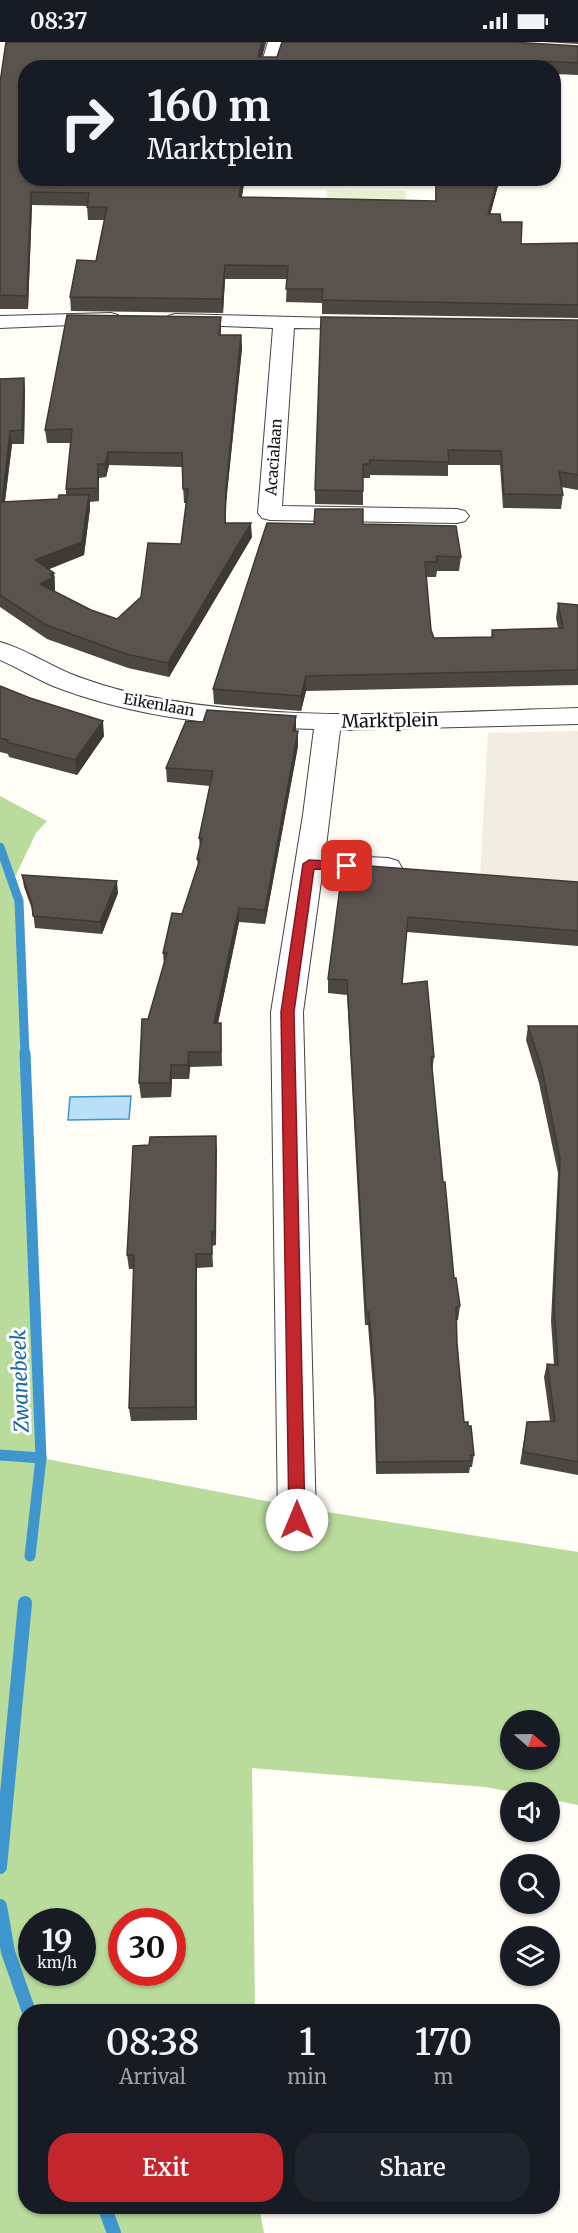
<!DOCTYPE html>
<html lang="en">
<head>
<meta charset="utf-8">
<style>
  body { margin:0; font-family:Merriweather,serif; background:#20242c; color:#f1f3f6; height:100vh; display:flex; flex-direction:column; font-size:22px; white-space:nowrap }
  * { box-sizing:border-box; margin:0 }
  p { font-size:20px; color:#9ea1a6 }
  .icon { flex:none; width:33px; height:33px; fill:none; stroke:currentColor; stroke-width:2; stroke-linecap:round; stroke-linejoin:round }
  .map { position:relative; flex:1; overflow:hidden }
  .side { position:absolute; left:18px; top:1962px; width:542px; height:210px; display:flex; flex-direction:column; background:#171b24; border-radius:24px; box-shadow:0 2px 4px #0004 }
  .side>* { flex:none }
  .guide { position:absolute; left:18px; top:18px; width:543px; height:126px; border-radius:24px; box-shadow:0 2px 4px #0004; background:#171b24; color:#f1f3f6; overflow:hidden }
  .needle { width:39px; rotate:110deg }
  .buttons { position:absolute; left:500px; top:1668px; display:grid; gap:12px }
  .buttons a { display:grid; place-items:center; width:60px; height:60px; border-radius:50%; background:#171b24; box-shadow:0 2px 4px #0004; font-size:30px }
  .speed { position:absolute; left:18px; top:1866px; display:flex; gap:12px; font-size:30px; font-weight:700; text-align:center }
  .speed>* { display:grid; place-content:center; width:78px; height:78px; border-radius:50%; background:#171b24; box-shadow:0 2px 4px #0004; line-height:1 }
  .speed small { font-size:15px; font-weight:400 }
  .speed .limit { border:9px solid #d22; background:#fff; color:#111 }
  .pin { position:absolute; display:grid; place-items:center; width:51px; height:51px; color:#fff; margin:-26px; border-radius:12px; box-shadow:0 3px 9px #0006 }
  .me { position:absolute; width:66px; margin:-33px; rotate:0deg; stroke-linejoin:round; filter:drop-shadow(0 0 4px #0008) }
  .turn { display:flex; align-items:center; gap:21px; height:126px; padding:0 30px; font-size:27px }
  .turn .icon { width:78px; height:78px; stroke-width:2.5 }
  .turn b { display:block; font-size:42px; line-height:51px }
  .eta { display:flex; justify-content:space-evenly; align-items:center; height:102px; text-align:center }
  .eta b { font-size:36px; font-weight:600; line-height:42px }
  .button { display:flex; gap:12px; margin-top:auto; padding:12px 30px }
  .button a { flex:1; height:69px; border-radius:24px; background:#c4262e; color:#fff; font-size:24px; font-weight:600; line-height:69px; text-align:center }
  .button a+a { background:#20242c; color:#f1f3f6 }
  .status { display:flex; justify-content:space-between; align-items:center; height:42px; padding:0 30px; background:#171b24; direction:ltr }
  .status svg { height:16px; fill:currentColor }
  .map>svg:first-child { display:block }
</style>
</head>
<body>
<div class="status"><b>08:37</b><svg viewBox="0 0 49 12"><path d="M0 12V9h3v3zM5 12V6h3v6zM10 12V3h3v9zM15 12V0h3v12zM26 1h20v11H26zM47 4h2v5h-2z"/></svg></div>
<div class="map">
<svg width="578" height="2191" viewBox="0 0 578 2191">
  <rect width="100%" height="100%" fill="#fffdf5"/>
  <!-- forest -->
  <path fill="#b9dc9c" fill-rule="evenodd" d="M0,754L47,779L36,791L12,841L19,859L41,1416L308,1467L578,1510V1763L549,1757V1750H513L485,1745L252,1726L255,1969L26,1970V2164L259,2165L264,2191H0ZM510,1678H549V1718H510ZM32,1880H82V1930H32ZM122,1880H172V1930H122Z"/>
  <!-- pitch -->
  <polygon fill="#e6f2cf" points="327,148 406,149 405,167 326,165"/>
  <!-- plaza -->
  <polygon fill="#f1ede2" points="578,689 578,843 480,834 488,691"/>
  <!-- water -->
  <polygon fill="#b9e0f7" stroke="#3f96cf" stroke-width="1.5" points="131,1054 129,1077 68,1078 70,1055"/>
  <g fill="none" stroke-linecap="round" stroke-linejoin="round">
    <!-- stream-far2 -->
    <polyline stroke="#3f96cf" stroke-width="9" points="0,805 19,859 25,1013"/>
    <!-- stream-far1 -->
    <g stroke="#3f96cf" stroke-width="11">
      <polyline points="25,1011 41,1416 30,1514"/>
      <polyline points="0,1413 41,1416"/>
    </g>
    <!-- stream -->
    <g stroke="#3f96cf" stroke-width="14">
      <polyline points="0,1825 25,1561"/>
      <polyline points="0,1864 8,1910 29,1970"/>
      <polyline points="104,2164 114,2191"/>
    </g>
    <!-- minor casing -->
    <g stroke="#444" stroke-width="2">
      <g id="minor">
        <polygon points="268,0 284,0 276,26 260,26"/>
        <polygon points="111,271 118,273 121,277 118,281 0,286 0,274"/>
        <polygon points="175,272 373,277 376,281 373,285 366,287 294,286 282,464 457,467 465,469 469,474 465,479 457,481 270,478 262,476 258,471 273,286 168,282 165,278 168,274"/>
        <path d="M0,600C25,607 47,622 71,632C91,640 115,647 136,652C281,683 432,670 578,666V682L340,688L325,813L388,816L398,819L402,826L398,833L388,836L322,832L303,970L316,1478L311,1491L297,1496L283,1491L278,1478L271,970L303,773L314,687C227,685 135,676 53,644C35,636 18,626 0,618Z"/>
      </g>
    </g>
    <!-- minor -->
    <use href="#minor" fill="#fff" fill-rule="evenodd"/>
  </g>
  <!-- wall -->
  <g fill="#4d4742" fill-rule="evenodd">
    <polygon points="6,0 266,0 262,15 277,15 578,4 578,33 554,32 554,26 26,26 26,136 245,136 242,155 435,159 436,136 500,136 490,172 501,180 521,202 578,201 578,276 322,272 322,261 286,260 287,237 225,237 223,271 71,269 70,255 96,219 104,178 88,178 87,164 32,163 28,267 0,267 0,41"/>
    <polygon points="543,0 578,0 578,2"/>
    <path d="M221,275V293H241L242,306L226,461V481L252,495L169,635L128,626L47,597L0,565V337L24,336L25,349L24,402H12L5,460L58,457L66,453V447L71,401H47L45,388ZM109,423L182,425L184,461H186L181,502L141,555L117,577L91,568L54,549L55,548V544L54,531L49,527L84,513L90,466V460L99,459V436L106,435Z"/>
    <polygon points="578,278 578,448 561,445 563,453 561,467 503,466 500,423 448,423 448,434 370,433 370,436 363,436 363,463 315,462 315,448"/>
    <polygon points="363,482 461,515 459,529 437,529 436,535 426,535 431,588 434,596 491,595 492,588 558,586 556,576 558,561 578,563 578,643 306,649 301,669 214,662 213,647"/>
    <polygon points="0,644 104,694 77,733 9,715 8,712 0,710"/>
    <polygon points="296,689 298,704 265,882 239,880 218,981 221,981 222,1024 190,1025 189,1037 172,1037 171,1055 141,1056 139,1041 148,977 164,923 163,911 182,872 198,824 197,817 200,806 199,796 210,744 167,740 166,726"/>
    <polygon points="343,822 578,840 578,904 407,890 402,942 434,1015 432,1030 443,1140 454,1236 460,1264 458,1278 456,1278 457,1301 464,1380 468,1384 474,1413 472,1425 470,1425 469,1431 376,1432 374,1358 368,1283 365,1283 347,953 328,951 328,937"/>
    <polygon points="22,833 118,851 102,892 35,886 33,870 24,845"/>
    <polygon points="528,984 578,984 578,1433 520,1422 527,1380 550,1379 544,1335 547,1322 554,1323 551,1279 558,1131 539,1041 526,998"/>
    <polygon points="216,1094 216,1203 212,1204 213,1225 197,1226 197,1378 131,1379 129,1366 134,1227 129,1227 127,1213 149,1103"/>
  </g>
  <!-- shaded-wall -->
  <g fill="#3f3936">
    <polygon points="262,0 266,0 259,26 258,15"/>
    <polygon points="242,136 245,136 239,168 239,155"/>
    <polygon points="498,136 500,136 487,185 488,172"/>
    <polygon points="31,150 32,163 28,267 27,254"/>
    <polygon points="225,223 225,237 223,271 222,257"/>
    <polygon points="241,293 242,306 226,461 225,494 226,448"/>
    <polygon points="24,336 25,349 24,402 22,388"/>
    <polygon points="10,389 12,402 3,473 2,460"/>
    <polygon points="108,410 109,423 106,435 105,422"/>
    <polygon points="98,422 99,436 99,459 98,446"/>
    <polygon points="89,453 90,466 84,513 37,532 35,518"/>
    <polygon points="251,481 252,495 169,635 168,621"/>
    <polygon points="54,531 55,548 42,556 40,542 50,532"/>
    <polygon points="306,634 306,649 301,669 301,654"/>
    <polygon points="296,674 296,689 293,689"/>
    <polygon points="103,679 104,694 77,733 75,718"/>
    <polygon points="298,689 298,704 265,882 265,868"/>
    <polygon points="117,839 118,851 102,892 100,880"/>
    <polygon points="239,866 239,880 215,995 214,981"/>
    <polygon points="189,1010 190,1025 189,1037 188,1023"/>
    <polygon points="171,1023 172,1037 171,1055 170,1041"/>
    <polygon points="216,1094 217,1108 216,1203 215,1190"/>
    <polygon points="196,1212 197,1226 197,1378 195,1365"/>
  </g>
  <!-- building -->
  <g fill="#5a524d" stroke="#3f3936" stroke-width="1.5">
    <polygon points="6,0 262,0 258,15 277,15 282,0 512,0 578,4 578,21 542,19 542,26 26,26 26,136 242,136 239,155 436,159 436,136 498,136 488,172 500,172 501,180 522,180 521,202 578,201 578,263 322,258 323,247 286,247 288,224 225,223 222,257 70,255 77,218 96,219 107,165 87,165 89,151 31,150 27,254 0,253 0,41"/>
    <polygon points="67,273 221,275 219,293 241,293 226,448 225,481 251,481 168,621 126,612 46,583 0,553 0,337 24,336 22,388 10,389 2,460 58,457 59,453 89,453 82,500 35,518 54,531 50,532 54,535 40,542 91,568 117,577 141,555 148,501 181,502 188,447 183,447 182,411 108,410 105,422 98,422 98,446 66,447 72,387 45,388"/>
    <polygon points="321,275 578,278 578,433 559,430 563,453 504,452 501,409 448,408 449,420 370,418 370,422 363,422 363,449 315,448"/>
    <polygon points="315,467 363,467 363,482 456,484 461,515 437,514 437,520 425,520 431,588 434,596 493,595 492,588 563,586 558,561 578,563 578,628 306,634 301,654 213,647 267,481 314,482"/>
    <polygon points="0,644 30,656 103,679 75,718 7,700 8,698 0,696"/>
    <polygon points="207,668 296,674 293,689 298,689 265,868 239,866 214,981 221,981 221,1010 189,1010 188,1023 171,1023 170,1041 139,1041 142,977 148,977 167,911 163,911 172,871 182,872 200,817 197,817 202,796 199,796 213,729 166,726 186,679 203,680"/>
    <polygon points="343,822 578,840 578,889 408,875 402,942 427,939 434,1015 431,1015 443,1140 445,1140 454,1236 456,1236 460,1264 456,1265 457,1301 464,1380 468,1380 468,1384 471,1384 474,1413 470,1413 471,1419 377,1420 375,1345 369,1270 366,1270 347,938 328,937"/>
    <polygon points="22,833 117,839 100,880 33,874 32,862"/>
    <polygon points="528,984 578,984 578,1420 523,1410 527,1380 555,1379 547,1322 558,1323 554,1265 560,1117 542,1027"/>
    <polygon points="216,1094 215,1190 212,1190 212,1212 196,1212 195,1365 129,1366 134,1213 127,1213 133,1104 149,1103 150,1095"/>
  </g>
  <!-- route -->
  <polygon fill="#c4262e" stroke="#7f191e" stroke-width="1.5" points="309,818 347,820 353,824 347,828 314,827 294,970 305,1478 303,1483 297,1485 291,1483 289,1478 281,970 303,822"/>
  <g text-anchor="middle" stroke-width="6" stroke-linejoin="round" paint-order="stroke">
    <!-- far-street labels -->
    <g font-size="15" fill="#111" stroke="#fff">
      <text transform="translate(274 415) rotate(-86)" y="5">Acacialaan</text>
      <text transform="translate(159 663) rotate(10)" y="5">Eikenlaan</text>
    </g>
    <!-- street labels -->
    <g font-size="18" fill="#111" stroke="#fff">
      <text transform="translate(390 679) rotate(-1)" y="6">Marktplein</text>
    </g>
    <!-- water labels -->
    <g font-size="20" font-style="italic" fill="#1768a6" stroke="#fff">
      <text transform="translate(20 1339) rotate(-92)" y="7">Zwanebeek</text>
    </g>
  </g>
</svg>
<div class="buttons">
<a><svg class="needle" viewBox="-14 -14 28 28"><path d="M0-13l5 13h-10z" fill="#e53935"/><path d="M0 13l5-13h-10z" fill="#9ea1a6"/></svg></a>
<a><svg class="icon" aria-label="sound" viewBox="0 0 24 24"><path d="M4 9h4l5-4v14l-5-4H4zM17 9q2 3 0 6"/></svg></a>
<a><svg class="icon" aria-label="search" viewBox="0 0 24 24"><circle cx="10" cy="10" r="6"/><path d="M15 15l6 6"/></svg></a>
<a><svg class="icon" aria-label="layers" viewBox="0 0 24 24"><path d="M12 4l9 5-9 5-9-5zM3 14l9 5 9-5"/></svg></a>
</div>
<div class="speed"><div>19<small>km/h</small></div><div class="limit">30</div></div>
<div class="pin" style="left:347px;top:824px;background:#d93025"><svg class="icon" aria-label="arrive" viewBox="0 0 24 24"><path d="M6 21V4h12l-3 4 3 4H6"/></svg></div>
<svg class="me" style="left:297px;top:1478px" viewBox="-20 -20 40 40"><circle r="19" fill="#fff"/><path d="M0-13L10 11 0 6-10 11z" fill="#c4262e"/></svg>
<div class="guide">
<div class="turn"><svg class="icon" aria-label="right" viewBox="0 0 24 24"><path d="M7 20v-9h11M14 6l5 5-5 5"/></svg><div><b>160 m</b>Marktplein</div></div>
</div>
<section class="side">
<div class="eta">
<div><b>08:38</b><p>Arrival</p></div>
<div><b>1</b><p>min</p></div>
<div><b>170</b><p>m</p></div>
</div>
<div class="button"><a>Exit</a><a>Share</a></div>
</section>
</div>
</body>
</html>
